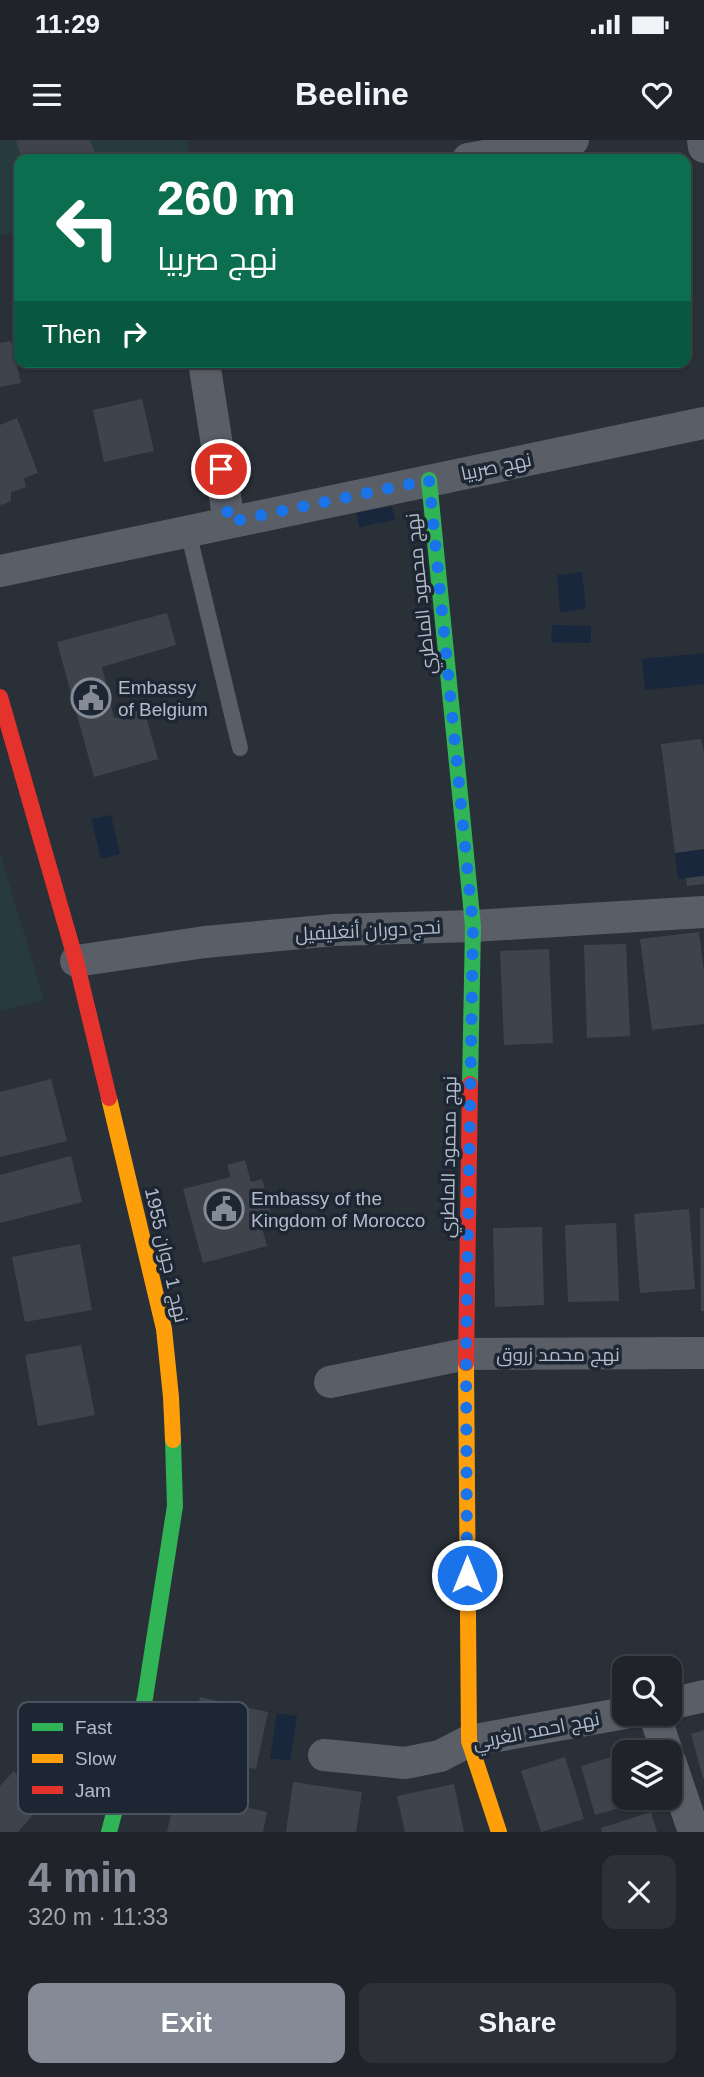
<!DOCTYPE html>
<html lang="en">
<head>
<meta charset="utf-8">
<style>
  body { margin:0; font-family:Arial,Cairo,sans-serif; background:#2d3036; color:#f1f3f6; height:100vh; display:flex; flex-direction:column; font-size:26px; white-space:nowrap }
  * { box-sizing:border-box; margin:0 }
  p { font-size:23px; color:#a2a4a8 }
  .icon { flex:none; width:38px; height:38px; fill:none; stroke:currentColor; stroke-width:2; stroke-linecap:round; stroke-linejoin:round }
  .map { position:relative; height:1692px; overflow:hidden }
  .panel { display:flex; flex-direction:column; background:#20242a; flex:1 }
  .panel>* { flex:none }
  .top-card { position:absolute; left:14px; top:14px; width:677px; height:214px; border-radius:14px; box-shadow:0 2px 5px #0004,0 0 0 2px #3d4147; background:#0b6e4f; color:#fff; overflow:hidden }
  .controls { position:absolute; left:612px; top:1516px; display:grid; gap:14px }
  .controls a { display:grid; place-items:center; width:70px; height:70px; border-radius:14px; background:#20242a; box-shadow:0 2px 5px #0004,0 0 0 2px #3d4147; font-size:35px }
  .pin { position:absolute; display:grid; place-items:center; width:60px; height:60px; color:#fff; margin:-30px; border:4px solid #fff; border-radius:50%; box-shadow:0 2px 7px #0007 }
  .me { position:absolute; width:77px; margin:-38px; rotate:0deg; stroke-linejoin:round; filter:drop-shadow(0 0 5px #0008) }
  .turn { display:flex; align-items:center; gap:24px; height:147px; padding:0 28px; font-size:32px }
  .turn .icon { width:91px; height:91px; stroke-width:2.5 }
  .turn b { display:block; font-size:49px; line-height:60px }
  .then { display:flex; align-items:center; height:66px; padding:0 28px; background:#0003; gap:14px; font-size:26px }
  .round { display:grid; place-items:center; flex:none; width:74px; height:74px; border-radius:14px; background:#2d3036 }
  .overview { display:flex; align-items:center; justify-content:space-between; height:119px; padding:0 28px }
  h1 { font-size:42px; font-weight:800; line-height:52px; color:#848b96 }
  .primary-button { display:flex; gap:14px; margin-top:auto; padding:14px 28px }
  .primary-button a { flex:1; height:80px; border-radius:14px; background:#848b96; color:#fff; font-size:28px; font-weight:800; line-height:80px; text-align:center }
  .primary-button a+a { background:#2d3036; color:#f1f3f6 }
  .status { display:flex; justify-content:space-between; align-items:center; height:49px; padding:0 35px; background:#20242a; direction:ltr }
  .status svg { height:19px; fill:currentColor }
  header { display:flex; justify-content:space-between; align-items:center; height:91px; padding:0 28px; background:#20242a; font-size:32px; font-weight:800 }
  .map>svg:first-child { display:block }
</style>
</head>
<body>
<div class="status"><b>11:29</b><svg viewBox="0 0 49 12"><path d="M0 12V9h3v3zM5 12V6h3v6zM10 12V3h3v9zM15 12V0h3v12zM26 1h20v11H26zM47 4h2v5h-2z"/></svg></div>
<header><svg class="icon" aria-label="menu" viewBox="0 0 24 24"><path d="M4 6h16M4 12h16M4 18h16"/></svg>Beeline<svg class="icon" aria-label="heart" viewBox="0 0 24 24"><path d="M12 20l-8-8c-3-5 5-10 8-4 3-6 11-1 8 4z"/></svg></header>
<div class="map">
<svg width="704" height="1692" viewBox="0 0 704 1692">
  <rect width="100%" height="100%" fill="#2a3038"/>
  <!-- green -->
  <g fill="#273a3e">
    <polygon points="0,0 187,0 191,19 19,19 19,91 0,96"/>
    <polygon points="0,713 44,860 0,871"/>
  </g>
  <!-- water -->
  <g fill="#19273c">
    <polygon points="392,366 395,380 359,387 356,373"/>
    <polygon points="582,432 586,469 560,472 557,435"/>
    <polygon points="552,485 591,486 591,503 551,502"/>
    <polygon points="704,513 704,544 645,550 642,519"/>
    <polygon points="111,675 120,714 101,719 91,679"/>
    <polygon points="704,709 704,736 678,739 675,713"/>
    <polygon points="277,1573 297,1576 290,1621 270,1618"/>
  </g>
  <!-- building -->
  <g fill="#3f444c">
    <polygon points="16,0 90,0 97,19 22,19"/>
    <polygon points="11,201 21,243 0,247 0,203"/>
    <polygon points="142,259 154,311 104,322 93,270"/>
    <polygon points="17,278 38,333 24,338 26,347 11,352 11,361 2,365 0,364 0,285"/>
    <polygon points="167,473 176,505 102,527 114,578 144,569 158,619 94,637 57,502"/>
    <polygon points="701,599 704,613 704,709 675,713 661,604"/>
    <polygon points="704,736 704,744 687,746 686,738"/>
    <polygon points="699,792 704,832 704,884 652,890 640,799"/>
    <polygon points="626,804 630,896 587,898 584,805"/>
    <polygon points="549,809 553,903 504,905 500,811"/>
    <polygon points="51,939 67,1001 0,1017 0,952"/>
    <polygon points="71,1016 82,1062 0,1083 0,1035"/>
    <polygon points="245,1020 251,1042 262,1039 273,1081 261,1084 267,1106 203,1123 183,1049 231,1037 227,1025"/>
    <polygon points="700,1068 704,1068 704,1171 701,1171"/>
    <polygon points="689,1069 695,1149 640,1153 634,1074"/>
    <polygon points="616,1083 619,1161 568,1162 565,1085"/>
    <polygon points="542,1087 544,1165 495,1167 493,1088"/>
    <polygon points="80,1104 92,1170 25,1182 12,1117"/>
    <polygon points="81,1205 95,1275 38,1286 25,1215"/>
    <polygon points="200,1557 268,1572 256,1629 187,1613"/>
    <polygon points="704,1590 704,1638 703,1638 691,1594"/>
    <polygon points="625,1613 625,1657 656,1658 595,1675 581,1626"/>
    <polygon points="565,1617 584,1679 541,1692 521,1631"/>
    <polygon points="14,1631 40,1667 18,1692 0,1692 0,1646"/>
    <polygon points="293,1642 362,1652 356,1692 286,1692"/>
    <polygon points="454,1644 464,1692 405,1692 397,1656"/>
    <polygon points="176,1651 267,1672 263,1692 167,1692"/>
    <polygon points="651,1672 657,1692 602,1692 601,1688"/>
  </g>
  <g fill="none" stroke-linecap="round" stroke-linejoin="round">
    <!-- lane -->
    <polyline stroke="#5a5e66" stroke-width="16" points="188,391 240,608"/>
    <!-- street -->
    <g stroke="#5a5e66" stroke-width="32">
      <polyline points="703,0 704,7"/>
      <polyline points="468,19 573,0"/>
      <polyline points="204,222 229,382"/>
      <polyline points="0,431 704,283"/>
      <polyline points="76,821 205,802 334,790 473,786 704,772"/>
      <polyline points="330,1242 466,1214 704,1213"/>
      <polyline points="670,1564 704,1556"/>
      <polyline points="654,1573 667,1612"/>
      <polyline points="324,1615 405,1623 440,1616 469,1601 625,1573"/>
      <polyline points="670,1621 694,1692"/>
    </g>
    <!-- fast -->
    <g stroke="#30b455" stroke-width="16">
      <polyline points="429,340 473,786 470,944"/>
      <polyline points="109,1692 145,1558 175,1366 173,1300"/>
    </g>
    <!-- slow -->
    <g stroke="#ff9f0a" stroke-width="16">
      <polyline points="109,958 164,1189 171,1257 173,1300"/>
      <polyline points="466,1223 469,1601 499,1692"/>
    </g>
    <!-- jam -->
    <g stroke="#e5322d" stroke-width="16">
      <polyline points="0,557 76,821 109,958"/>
      <polyline points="466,1223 470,944"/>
    </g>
  </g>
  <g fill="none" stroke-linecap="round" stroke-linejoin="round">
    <!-- route -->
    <polyline stroke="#1a73e8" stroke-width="12" stroke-dasharray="0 21.6" points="221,329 229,382 429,340 473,786 466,1214 467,1435"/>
  </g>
  <!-- icons -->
  <defs>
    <g id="civic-ring" transform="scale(2.0125)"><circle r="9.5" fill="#1d2633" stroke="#848b96" stroke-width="1.5"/><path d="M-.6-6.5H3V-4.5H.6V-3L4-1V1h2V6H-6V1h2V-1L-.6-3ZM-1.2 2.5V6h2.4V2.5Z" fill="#848b96"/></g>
  </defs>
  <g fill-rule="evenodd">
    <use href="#civic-ring" x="91" y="558"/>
    <use href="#civic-ring" x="224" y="1069"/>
  </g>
  <g text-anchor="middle" stroke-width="7" stroke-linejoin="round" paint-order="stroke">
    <!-- street labels -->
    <g font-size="19" fill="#b4bcc9" stroke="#1d2633">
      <text transform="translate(496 326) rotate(-12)" y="7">نهج صربيا</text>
      <text transform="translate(420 454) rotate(-96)" y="7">نهج محمود الماطري</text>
      <text transform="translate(368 790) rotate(-3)" y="7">نحج دوران أنغليفيل</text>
      <text transform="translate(448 1017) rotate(-89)" y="7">نهج محمود الماطري</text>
      <text transform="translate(167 1115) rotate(77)" y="7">نهج 1 جوان 1955</text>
      <text x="558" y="1221">نهج محمد زروق</text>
      <text transform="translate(536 1590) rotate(-11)" y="7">نهج احمد الغربي</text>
    </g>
    <!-- poi labels -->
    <g font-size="19" fill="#b4bcc9" stroke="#1d2633" text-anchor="start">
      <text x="118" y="554">Embassy<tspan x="118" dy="22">of Belgium</tspan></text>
      <text x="251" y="1065">Embassy of the<tspan x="251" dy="22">Kingdom of Morocco</tspan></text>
    </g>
  </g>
  <!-- legend -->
  <rect x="18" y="1562" width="230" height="112" rx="10" fill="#1d2633" stroke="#4a5360" stroke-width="2"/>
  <rect x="32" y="1583" width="31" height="8" fill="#30b455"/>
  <rect x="32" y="1614" width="31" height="9" fill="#ff9f0a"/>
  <rect x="32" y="1646" width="31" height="8" fill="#e5322d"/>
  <g font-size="19" fill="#b4bcc9">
    <text x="75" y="1594">Fast</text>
    <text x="75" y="1625">Slow</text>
    <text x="75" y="1657">Jam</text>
  </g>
</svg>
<div class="controls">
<a><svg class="icon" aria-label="search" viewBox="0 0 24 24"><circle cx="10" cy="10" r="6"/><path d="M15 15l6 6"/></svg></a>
<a><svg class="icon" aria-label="layers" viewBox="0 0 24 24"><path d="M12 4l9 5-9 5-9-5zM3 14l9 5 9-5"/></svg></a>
</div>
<div class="pin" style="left:221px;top:329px;background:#d93025"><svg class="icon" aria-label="arrive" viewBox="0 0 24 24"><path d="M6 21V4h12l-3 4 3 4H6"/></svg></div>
<svg class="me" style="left:467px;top:1435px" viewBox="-20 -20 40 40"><circle r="17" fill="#1a73e8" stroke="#fff" stroke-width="3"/><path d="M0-11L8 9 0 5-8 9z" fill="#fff"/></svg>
<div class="top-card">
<div class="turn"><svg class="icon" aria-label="left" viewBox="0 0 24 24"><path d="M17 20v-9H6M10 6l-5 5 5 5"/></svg><div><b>260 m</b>نهج صربيا</div></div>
<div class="then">Then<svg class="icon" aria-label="right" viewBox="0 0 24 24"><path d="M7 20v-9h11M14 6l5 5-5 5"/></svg></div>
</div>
</div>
<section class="panel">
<div class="overview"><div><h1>4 min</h1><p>320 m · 11:33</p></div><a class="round"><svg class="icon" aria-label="close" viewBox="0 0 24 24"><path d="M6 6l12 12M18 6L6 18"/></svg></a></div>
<div class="primary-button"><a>Exit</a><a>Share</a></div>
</section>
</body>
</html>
